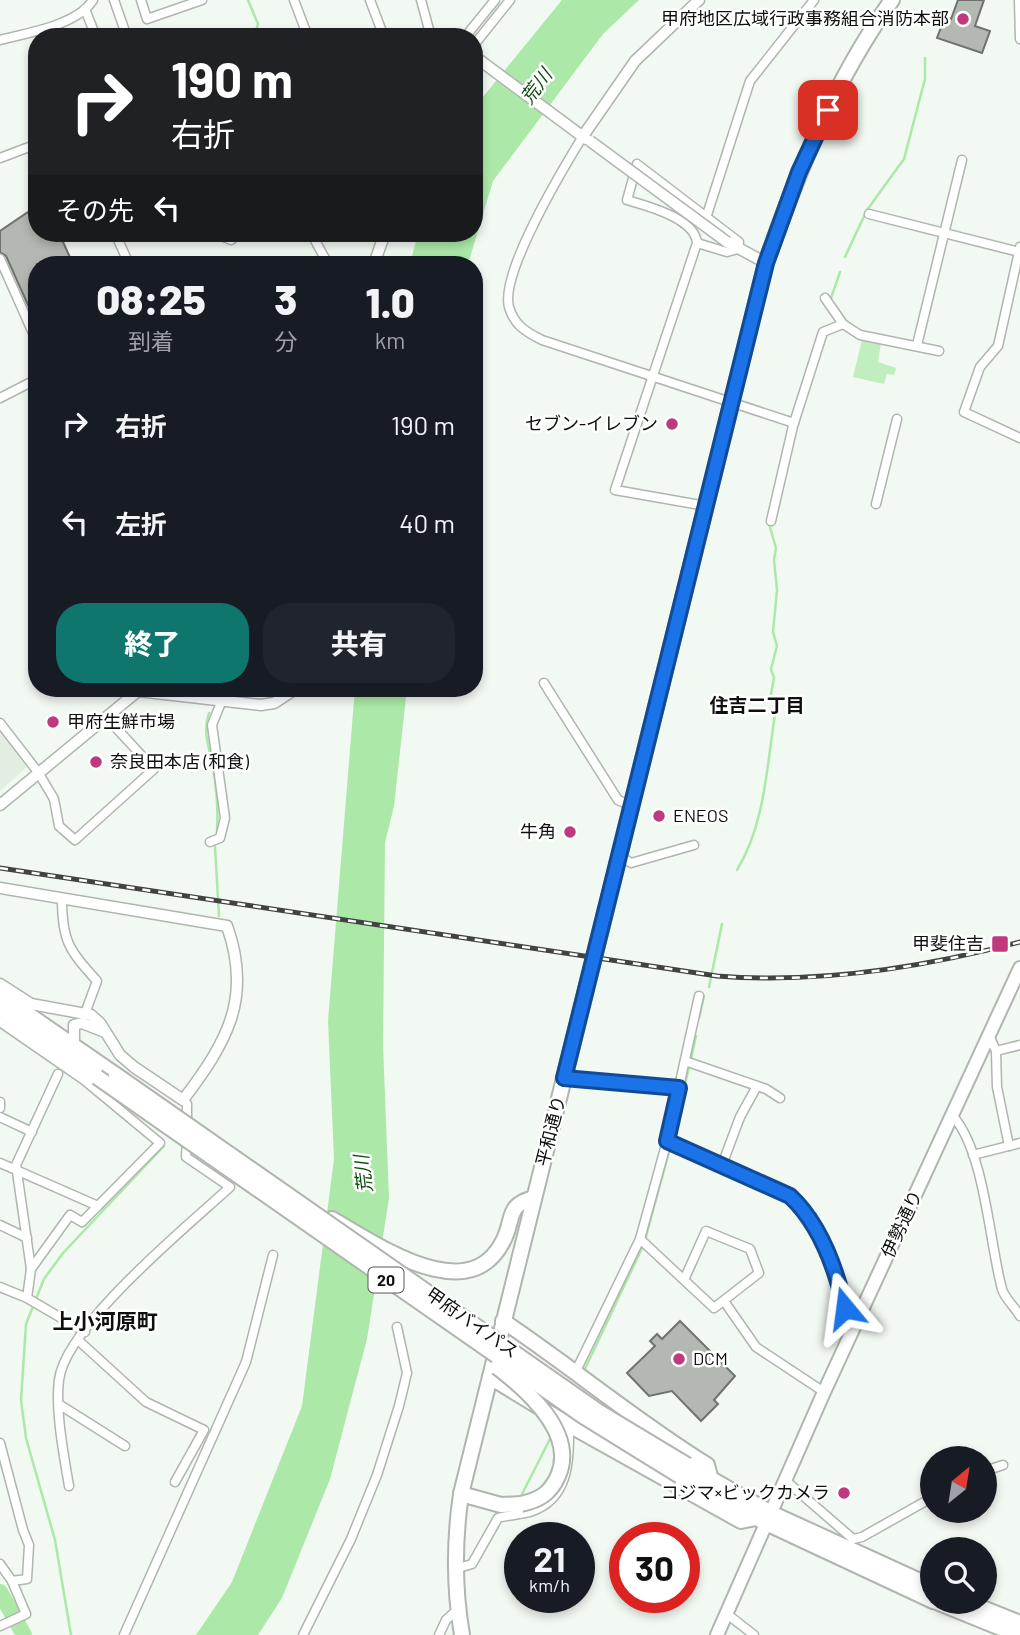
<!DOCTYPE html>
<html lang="ja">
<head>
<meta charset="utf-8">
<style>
  body { margin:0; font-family:Barlow,"Noto Sans JP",sans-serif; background:#20242c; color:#f1f3f6; height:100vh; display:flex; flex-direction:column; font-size:26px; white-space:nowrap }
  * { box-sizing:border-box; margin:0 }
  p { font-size:23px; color:#9ea1a6 }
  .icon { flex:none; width:38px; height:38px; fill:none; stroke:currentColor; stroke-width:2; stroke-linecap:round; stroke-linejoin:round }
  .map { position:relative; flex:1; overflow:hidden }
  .panel { position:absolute; left:28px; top:256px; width:455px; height:441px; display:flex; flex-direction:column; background:#171b24; border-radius:28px; box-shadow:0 4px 10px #0003 }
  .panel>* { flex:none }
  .top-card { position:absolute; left:28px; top:28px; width:455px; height:214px; border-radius:28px; box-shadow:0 4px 10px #0003; background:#202124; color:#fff; overflow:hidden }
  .needle { width:46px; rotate:30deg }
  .controls { position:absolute; left:920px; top:1446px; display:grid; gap:14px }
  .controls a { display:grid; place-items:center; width:77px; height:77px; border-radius:50%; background:#171b24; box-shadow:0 4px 10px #0003; font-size:35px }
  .speed { position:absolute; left:504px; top:1522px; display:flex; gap:14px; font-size:35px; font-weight:700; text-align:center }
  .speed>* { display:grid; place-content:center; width:91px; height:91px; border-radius:50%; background:#171b24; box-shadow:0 4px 10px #0003; line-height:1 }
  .speed small { font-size:18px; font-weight:400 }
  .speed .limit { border:10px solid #d22; background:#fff; color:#111 }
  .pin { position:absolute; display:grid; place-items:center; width:60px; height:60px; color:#fff; margin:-30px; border-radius:14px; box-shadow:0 4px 10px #0006 }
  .me { position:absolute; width:77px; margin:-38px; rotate:344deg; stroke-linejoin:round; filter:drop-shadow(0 0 5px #0008) }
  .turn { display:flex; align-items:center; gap:24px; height:147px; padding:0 28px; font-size:32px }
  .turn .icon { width:91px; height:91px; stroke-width:2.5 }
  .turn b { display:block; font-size:49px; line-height:60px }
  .then { display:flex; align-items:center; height:66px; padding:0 28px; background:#0003; gap:14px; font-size:26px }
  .eta { display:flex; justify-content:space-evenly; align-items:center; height:119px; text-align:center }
  .eta b { font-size:42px; font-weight:800; line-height:49px }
  .cta { display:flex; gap:14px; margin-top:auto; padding:14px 28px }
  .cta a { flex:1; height:80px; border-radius:28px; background:#0f766e; color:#fff; font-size:28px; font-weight:800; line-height:80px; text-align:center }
  .cta a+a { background:#20242c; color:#f1f3f6 }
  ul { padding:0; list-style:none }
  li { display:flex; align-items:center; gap:21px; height:98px; padding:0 28px }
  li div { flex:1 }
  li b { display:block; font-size:26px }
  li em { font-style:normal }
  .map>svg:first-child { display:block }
</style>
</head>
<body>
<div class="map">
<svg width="1020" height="1635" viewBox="0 0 1020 1635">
  <rect width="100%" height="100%" fill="#f2f8f2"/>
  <!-- built -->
  <polygon fill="#e3eee2" points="0,726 30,764 0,791"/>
  <!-- green -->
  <polygon fill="#c1eebe" points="862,340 881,343 878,362 896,368 894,375 887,374 884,384 853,377"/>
  <!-- water -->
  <g fill="#ace9a8">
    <polygon points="562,0 639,0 603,34 493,181 468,264 410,264 418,233 474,233 474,108"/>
    <polygon points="355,688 407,688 394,806 385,843 383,1045 389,1198 367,1339 330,1479 282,1598 258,1635 196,1635 232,1582 302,1406 334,1159 328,1021"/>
  </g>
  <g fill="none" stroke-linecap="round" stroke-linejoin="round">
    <!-- stream -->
    <g stroke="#ace9a8" stroke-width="2.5">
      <polyline points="248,0 258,24 254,37"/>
      <polyline points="845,257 867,210 904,159 925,79 925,58"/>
      <polyline points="830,301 840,272"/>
      <polyline points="220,692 222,688"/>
      <path d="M209,713C202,733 210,748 213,768C217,789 218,811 217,831"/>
      <polyline points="215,847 219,916"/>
      <path d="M737,870C766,823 767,761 776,708L771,694L774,678L771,669L777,646L773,632L777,590L774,560L776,548L769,524"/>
      <polyline points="709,987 722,924"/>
      <polyline points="699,1018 704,996"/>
      <polyline points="691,1059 696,1036"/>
      <polyline points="645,1240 673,1137 689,1067"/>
      <polyline points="583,1373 643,1246"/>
      <polyline points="520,1498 552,1435"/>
      <polyline points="71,1635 55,1540 26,1438 21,1400 26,1324 44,1279 63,1253 164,1146"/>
    </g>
    <!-- river -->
    <polyline stroke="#ace9a8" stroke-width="16" points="0,1592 24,1635"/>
  </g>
  <!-- building -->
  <g fill="#b3b8b2" stroke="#6e736e" stroke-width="2">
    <polygon points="958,0 984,0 975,26 990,31 982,53 937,38 945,17 951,19"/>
    <polygon points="37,206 37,233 59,233 73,264 37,264 37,325 6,256 0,252 0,231"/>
    <polygon points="680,1321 735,1376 714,1400 718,1404 701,1421 672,1391 649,1396 627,1373 655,1346 650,1341 657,1334 662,1339"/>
  </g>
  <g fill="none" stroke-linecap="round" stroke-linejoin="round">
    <!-- minor casing -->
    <g stroke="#b0b5af" stroke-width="11">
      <g id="minor">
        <polyline points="114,0 127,37"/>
        <polyline points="141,0 147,19 202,0"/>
        <polyline points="294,0 308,37"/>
        <polyline points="370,0 384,37"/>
        <polyline points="421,0 431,37"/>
        <polyline points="1019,0 1020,39"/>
        <polyline points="85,9 96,37"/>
        <polyline points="465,37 495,0"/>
        <path d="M0,40C27,33 78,25 93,0"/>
        <polyline points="474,45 510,0"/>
        <path d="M583,136C564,167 500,273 509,307C514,325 526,332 542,340L794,423"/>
        <polyline points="0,158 37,144"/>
        <polyline points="869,214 1019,252"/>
        <polyline points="706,218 750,81 814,0"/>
        <polyline points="115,233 129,264"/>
        <polyline points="180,233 182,233"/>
        <polyline points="214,233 231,240 239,233"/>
        <polyline points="311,233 328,264"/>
        <path d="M697,243L727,252L738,249L739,242L637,164L627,200C647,206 695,218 697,243L615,490L706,506"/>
        <polyline points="1020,247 998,346 980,367 964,412 1020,438"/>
        <polyline points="0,259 37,342"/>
        <polyline points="825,298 843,324"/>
        <polyline points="917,345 962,160"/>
        <polyline points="0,398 37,379"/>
        <polyline points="35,461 37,461"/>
        <polyline points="876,504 897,419"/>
        <polyline points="771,521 793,426 823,332 843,324 860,335 939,351"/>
        <polyline points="544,683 618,800 631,806"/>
        <polyline points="0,723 38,772 54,799 59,826 75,840 154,769 106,717"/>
        <polyline points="210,842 220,838 225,818 212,725 222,700"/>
        <polyline points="619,855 631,863 694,845"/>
        <path d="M62,899C62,941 69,950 97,981L87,1008"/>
        <polyline points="0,1022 84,1080 160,1143 82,1222 70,1215 31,1269"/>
        <polyline points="989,1035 996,1051 997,1087 1009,1146"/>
        <polyline points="996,1051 1020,1045"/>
        <polyline points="685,1061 766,1089 780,1098"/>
        <polyline points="58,1074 16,1165 31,1269 27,1298 85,1332"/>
        <polyline points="564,1078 679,1089"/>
        <polyline points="183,1100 187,1104 187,1123"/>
        <polyline points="0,1102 0,1108"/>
        <path d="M953,1116C985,1153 989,1241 1002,1289C1005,1299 1015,1307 1020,1316"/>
        <polyline points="0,1117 32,1132"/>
        <path d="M667,1141L790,1196C827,1231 835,1283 853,1328"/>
        <polyline points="973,1155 1020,1143"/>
        <polyline points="0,1163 98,1206"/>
        <polyline points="722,1165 740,1117 757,1086"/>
        <polyline points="0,1225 27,1238"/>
        <polyline points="640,1239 714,1308 759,1273 750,1249 706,1231 684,1280"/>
        <polyline points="0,1287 27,1298"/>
        <polyline points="724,1301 756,1347 824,1392"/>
        <polyline points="79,1341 146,1402 204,1430 175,1482"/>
        <polyline points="576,1371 640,1239 667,1141 699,996"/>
        <polyline points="60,1405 125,1446"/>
        <polyline points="0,1443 23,1530 29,1545 27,1579 12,1581"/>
        <polyline points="985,1471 1003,1465"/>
        <polyline points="785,1480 853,1539 862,1537 933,1497"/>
        <path d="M69,1486C64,1456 55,1410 59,1380C65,1326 189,1225 230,1187L186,1157L187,1140"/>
        <polyline points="0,1564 12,1581 26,1614 0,1626"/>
        <path d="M455,1569L472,1564L498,1518C508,1515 519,1515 530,1512C570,1499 569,1460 569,1425"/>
        <polyline points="727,1614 754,1635"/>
        <polyline points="124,1635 246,1362 273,1255"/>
        <polyline points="303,1635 351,1539 377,1475 399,1406 407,1373 397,1327"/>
        <polyline points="439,1635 446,1620 458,1609"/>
      </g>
    </g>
    <!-- tertiary casing -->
    <g stroke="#b0b5af" stroke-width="13">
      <g id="tertiary">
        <polyline points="474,56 586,139"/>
        <polyline points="583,136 635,61 699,0"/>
        <polyline points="727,242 766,263"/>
        <polyline points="374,264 385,233"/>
        <polyline points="0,805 138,691 261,705 274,703 297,688"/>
        <path d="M0,888L227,926C253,999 226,1043 183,1100L134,1067L120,1055L100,1023L91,1015L31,1004L0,984"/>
        <polyline points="74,1045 74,1025 82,1023 105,1032"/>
      </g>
    </g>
    <!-- primary casing -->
    <g stroke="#b0b5af" stroke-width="16">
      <polyline id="primary" points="717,1635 824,1392 1020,968"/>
    </g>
    <!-- trunk casing -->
    <g stroke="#b0b5af" stroke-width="18">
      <g id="trunk">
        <polyline points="0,995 116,1075"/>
        <polyline points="0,1009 97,1077"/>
        <path d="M332,1219C378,1245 472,1312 505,1237C514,1216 507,1205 534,1198"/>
        <path d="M503,1321C573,1368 636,1421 707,1465L711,1480"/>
        <polyline points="490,1377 569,1425 741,1521 756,1518"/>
        <polyline points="687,1465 771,1513 933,1587"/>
        <polyline points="680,1476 766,1523 933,1601"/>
        <polyline points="461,1494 501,1505 521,1504"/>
        <polyline points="934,1601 1018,1635"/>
        <polyline points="965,1601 1020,1623"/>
        <path d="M462,1635C454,1588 454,1542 461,1494L766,263C798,171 835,79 892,0"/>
      </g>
    </g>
    <!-- minor -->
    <use href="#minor" stroke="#fff" stroke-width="8"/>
    <!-- tertiary -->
    <use href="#tertiary" stroke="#fff" stroke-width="10"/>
    <!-- primary -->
    <use href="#primary" stroke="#fff" stroke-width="12"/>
    <!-- trunk -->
    <use href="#trunk" stroke="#fff" stroke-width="14"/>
    <!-- rail casing -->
    <g stroke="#404340" stroke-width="5">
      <path id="rail" d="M0,868L717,976C819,984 921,968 1020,942"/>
    </g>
    <!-- rail -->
    <use href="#rail" stroke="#fff" stroke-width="2.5" stroke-dasharray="8" stroke-linecap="butt"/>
    <!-- tertiary-bridge casing -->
    <g stroke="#b0b5af" stroke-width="13" stroke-linecap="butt">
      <polyline id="tertiary-bridge" points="590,141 727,242"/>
    </g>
    <!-- trunk-bridge casing -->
    <g stroke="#b0b5af" stroke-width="18" stroke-linecap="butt">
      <g id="trunk-bridge">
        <polyline points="116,1075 599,1412 687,1465"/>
        <polyline points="97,1077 583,1416 680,1476"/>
        <path d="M497,1367C527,1390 577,1433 558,1476C550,1494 539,1500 521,1504"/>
      </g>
    </g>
    <!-- tertiary-bridge -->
    <use href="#tertiary-bridge" stroke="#fff" stroke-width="10"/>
    <!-- trunk-bridge -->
    <use href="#trunk-bridge" stroke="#fff" stroke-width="14"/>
  </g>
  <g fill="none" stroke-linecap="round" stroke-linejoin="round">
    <!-- route casing -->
    <g stroke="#114b97" stroke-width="18">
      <path id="route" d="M828,110L799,172L766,263L564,1078L679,1088L667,1141L790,1196C820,1224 836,1269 845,1308"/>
    </g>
    <!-- route -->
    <use href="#route" stroke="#1a73e8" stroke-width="12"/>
  </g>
  <!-- markers -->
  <g fill="#be397d" stroke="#fff" stroke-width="2.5">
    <circle cx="963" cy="19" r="7"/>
    <circle cx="672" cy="424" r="7"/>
    <circle cx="53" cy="722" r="7"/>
    <circle cx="96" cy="762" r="7"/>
    <circle cx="659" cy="816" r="7"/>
    <circle cx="570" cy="832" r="7"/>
    <rect x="991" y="935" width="18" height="18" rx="3.5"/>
    <circle cx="679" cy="1359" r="7"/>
    <circle cx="844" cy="1493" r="7"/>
  </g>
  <g text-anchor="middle" stroke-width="5" stroke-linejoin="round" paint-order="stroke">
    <!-- shield labels -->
    <rect fill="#fff" stroke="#565856" stroke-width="2" x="368.5" y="1267.5" width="35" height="25" rx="5"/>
    <g font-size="16" font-weight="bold" fill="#0e100e">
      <text x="386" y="1286">20</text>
    </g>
    <!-- poi labels -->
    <g font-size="18" fill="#0e100e" stroke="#fff" text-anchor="end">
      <text x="949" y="25">甲府地区広域行政事務組合消防本部</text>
      <text x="658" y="430">セブン-イレブン</text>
      <text x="67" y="728" text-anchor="start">甲府生鮮市場</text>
      <text x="110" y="768" text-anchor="start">奈良田本店 (和食)</text>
      <text x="673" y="822" text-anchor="start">ENEOS</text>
      <text x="556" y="838">牛角</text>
      <text x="984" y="950">甲斐住吉</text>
      <text x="693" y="1365" text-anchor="start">DCM</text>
      <text x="830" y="1499">コジマ×ビックカメラ</text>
    </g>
    <!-- street labels -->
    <g font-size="18" fill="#0e100e" stroke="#fff">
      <text transform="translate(551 1131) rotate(-76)" y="6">平和通り</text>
      <text transform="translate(902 1224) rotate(-65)" y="6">伊勢通り</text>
      <text transform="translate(472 1323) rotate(35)" y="6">甲府バイパス</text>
    </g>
    <!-- water labels -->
    <g font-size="19" font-style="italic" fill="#0f4c10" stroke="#fff">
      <text transform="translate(536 86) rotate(-53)" y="7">荒川</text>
      <text transform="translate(363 1174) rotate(-97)" y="7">荒川</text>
    </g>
    <!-- neighbourhood labels -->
    <g font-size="19" font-weight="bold" fill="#0e100e" stroke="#fff">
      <text x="757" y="712">住吉二丁目</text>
    </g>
    <!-- quarter labels -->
    <g font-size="21" font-weight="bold" fill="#0e100e" stroke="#fff">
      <text x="105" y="1329">上小河原町</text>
    </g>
  </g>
</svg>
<div class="controls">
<a><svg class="needle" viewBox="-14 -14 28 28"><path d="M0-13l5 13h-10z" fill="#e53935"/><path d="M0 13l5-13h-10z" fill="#9ea1a6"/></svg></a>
<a><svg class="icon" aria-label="search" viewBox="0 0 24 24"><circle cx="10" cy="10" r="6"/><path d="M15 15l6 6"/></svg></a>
</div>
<div class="speed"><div>21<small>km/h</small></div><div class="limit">30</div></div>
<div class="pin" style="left:828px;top:110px;background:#d93025"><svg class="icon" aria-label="arrive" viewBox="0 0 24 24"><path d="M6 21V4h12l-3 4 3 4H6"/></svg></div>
<svg class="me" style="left:845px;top:1308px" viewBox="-20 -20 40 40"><path d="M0-17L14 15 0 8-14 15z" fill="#1a73e8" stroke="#fff" stroke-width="4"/></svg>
<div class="top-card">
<div class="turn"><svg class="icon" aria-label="right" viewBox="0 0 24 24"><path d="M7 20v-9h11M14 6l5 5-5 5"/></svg><div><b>190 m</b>右折</div></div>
<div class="then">その先<svg class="icon" aria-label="left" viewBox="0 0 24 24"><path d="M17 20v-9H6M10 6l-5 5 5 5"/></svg></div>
</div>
<section class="panel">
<div class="eta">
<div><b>08:25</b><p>到着</p></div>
<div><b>3</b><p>分</p></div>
<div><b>1.0</b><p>km</p></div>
</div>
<ul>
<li><svg class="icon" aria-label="right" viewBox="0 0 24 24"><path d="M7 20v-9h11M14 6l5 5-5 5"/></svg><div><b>右折</b></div><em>190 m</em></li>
<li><svg class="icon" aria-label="left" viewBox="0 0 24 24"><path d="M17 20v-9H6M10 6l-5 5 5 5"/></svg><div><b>左折</b></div><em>40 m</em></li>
</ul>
<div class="cta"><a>終了</a><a>共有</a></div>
</section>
</div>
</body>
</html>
